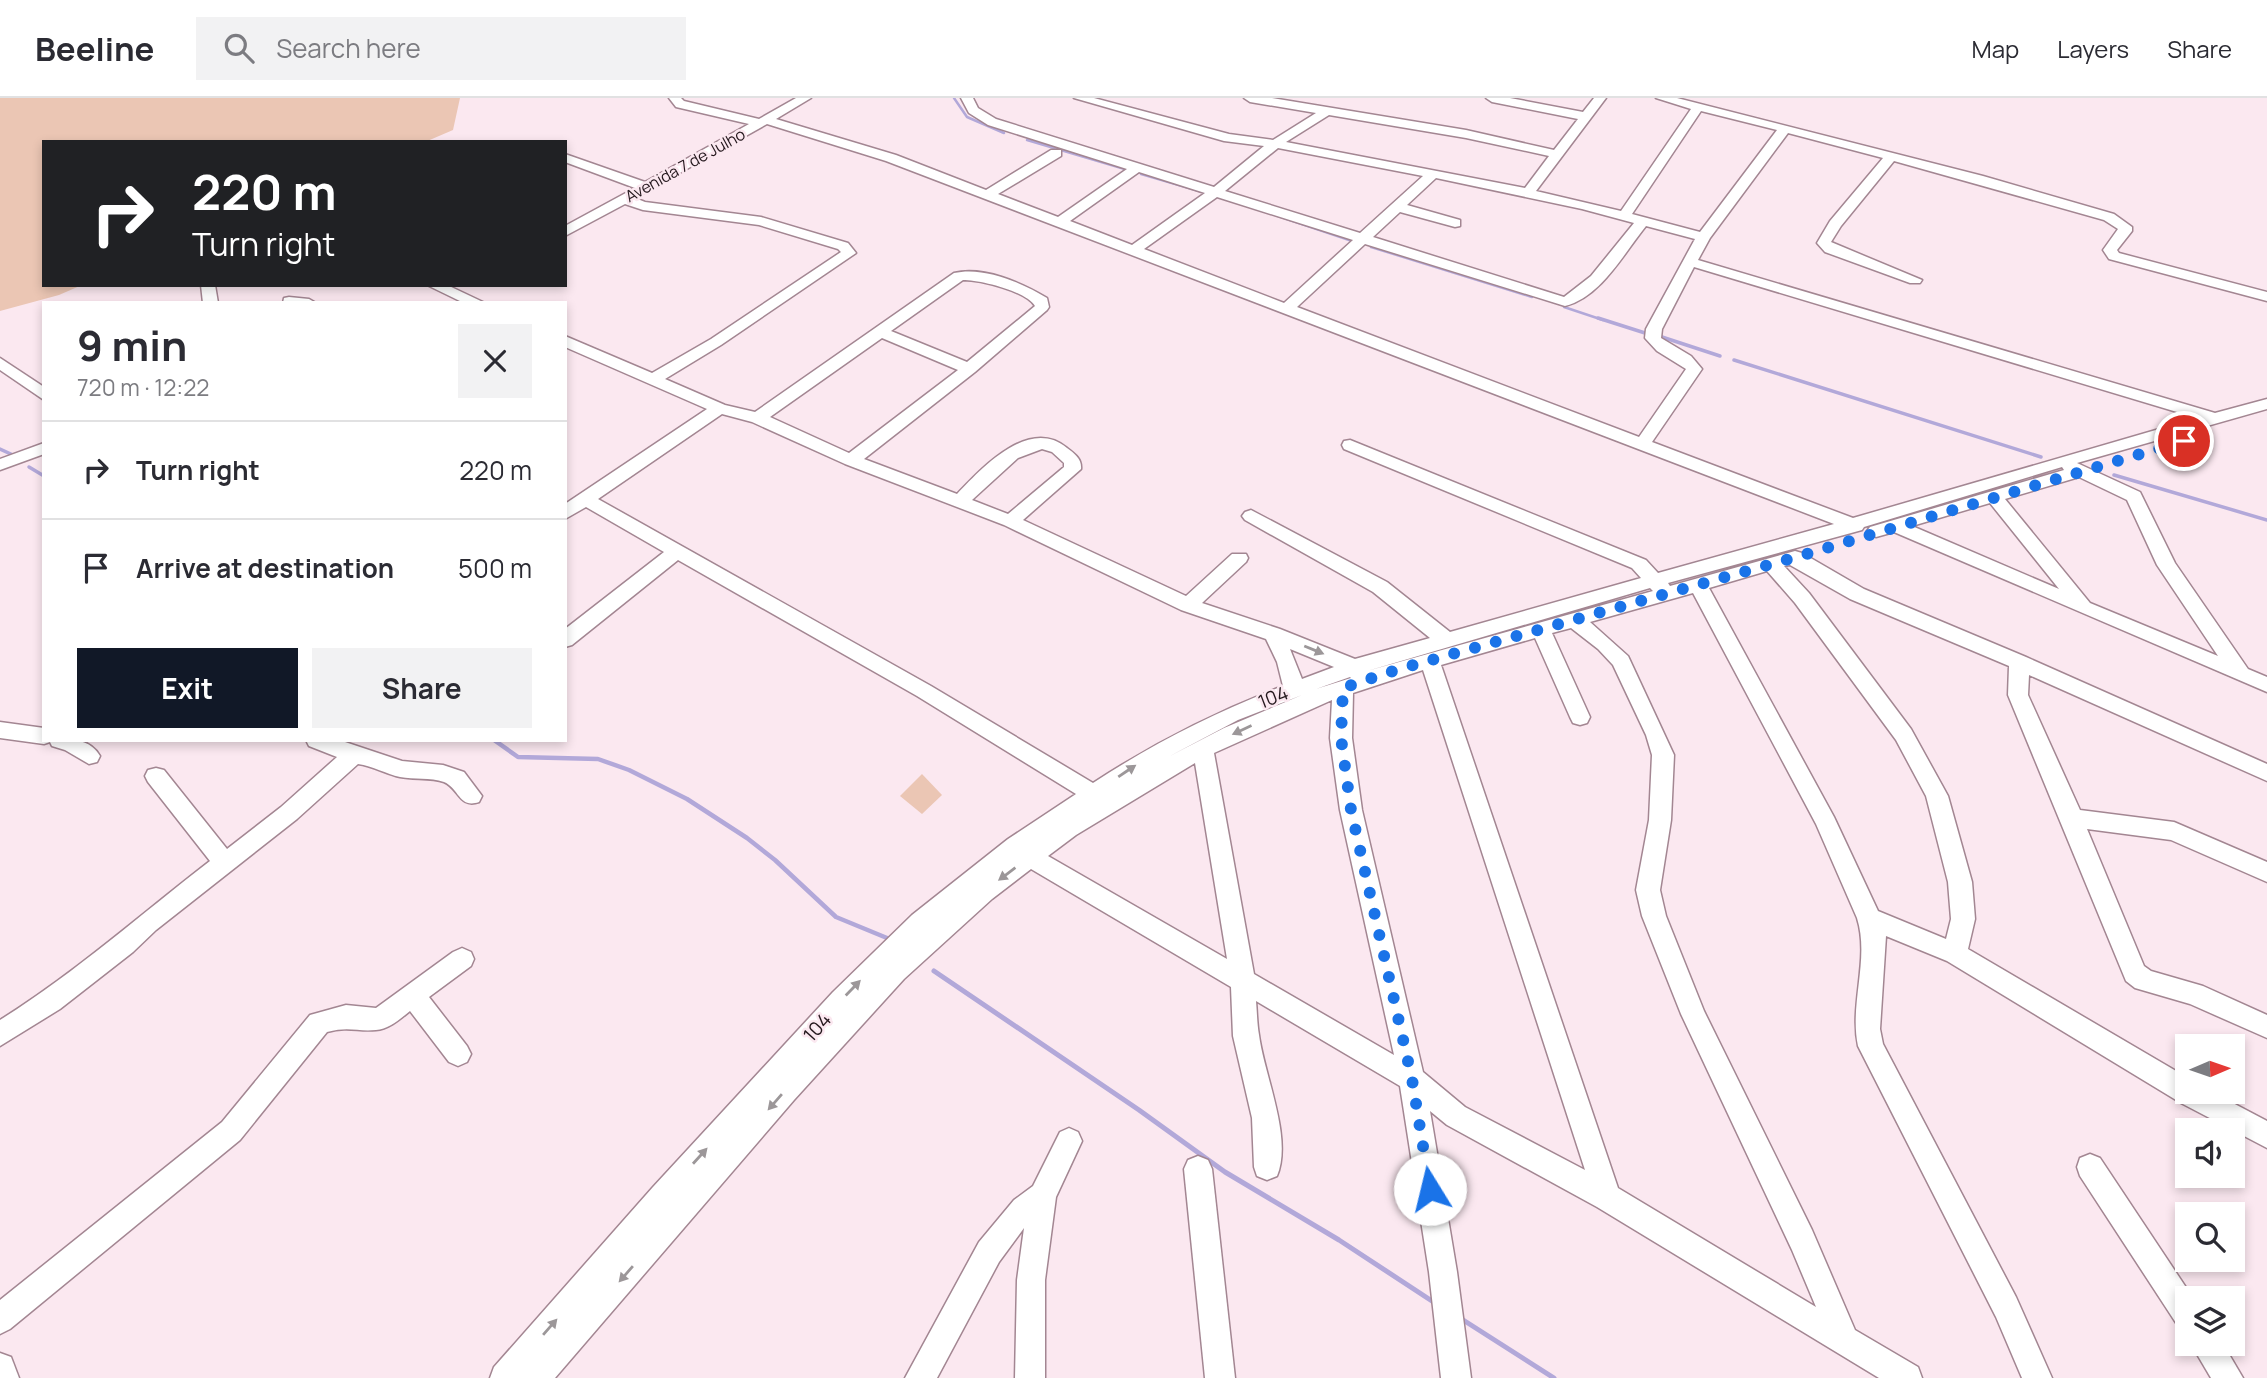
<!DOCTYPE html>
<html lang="en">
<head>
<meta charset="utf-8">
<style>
  body { margin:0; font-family:Manrope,sans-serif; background:#f2f2f3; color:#2b2b33; height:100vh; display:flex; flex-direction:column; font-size:26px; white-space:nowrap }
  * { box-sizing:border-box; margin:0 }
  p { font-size:23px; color:#7c7c81 }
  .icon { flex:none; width:38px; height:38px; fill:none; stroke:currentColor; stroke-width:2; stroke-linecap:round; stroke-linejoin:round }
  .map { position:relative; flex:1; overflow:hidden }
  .panel { position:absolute; left:42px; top:203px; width:525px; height:441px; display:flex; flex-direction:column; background:#fff; border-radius:0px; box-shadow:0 4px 10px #0003 }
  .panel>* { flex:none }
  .top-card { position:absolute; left:42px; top:42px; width:525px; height:147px; border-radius:0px; box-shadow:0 4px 10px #0003; background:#202124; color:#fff; overflow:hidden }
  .needle { width:46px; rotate:88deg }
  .tools { position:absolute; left:2175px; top:936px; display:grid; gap:14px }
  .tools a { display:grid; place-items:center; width:70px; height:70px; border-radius:0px; background:#fff; box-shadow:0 4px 10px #0003; font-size:35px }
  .pin { position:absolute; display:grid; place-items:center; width:60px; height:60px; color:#fff; margin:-30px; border:4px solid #fff; border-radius:50%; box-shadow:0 2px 7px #0007 }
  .me { position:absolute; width:77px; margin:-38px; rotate:351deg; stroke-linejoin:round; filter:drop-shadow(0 0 5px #0008) }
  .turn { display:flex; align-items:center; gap:24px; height:147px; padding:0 35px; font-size:32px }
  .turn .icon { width:91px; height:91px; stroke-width:2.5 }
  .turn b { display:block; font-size:49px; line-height:60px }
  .round { display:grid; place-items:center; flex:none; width:74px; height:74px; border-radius:0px; background:#f2f2f3 }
  .overview { display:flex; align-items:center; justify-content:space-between; height:119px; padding:0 35px }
  h1 { font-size:42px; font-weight:700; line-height:52px }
  .action { display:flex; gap:14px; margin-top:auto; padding:14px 35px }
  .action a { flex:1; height:80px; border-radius:0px; background:#111827; color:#fff; font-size:28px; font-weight:700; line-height:80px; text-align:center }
  .action a+a { background:#f2f2f3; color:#2b2b33 }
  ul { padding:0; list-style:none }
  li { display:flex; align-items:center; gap:21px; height:98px; padding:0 35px; border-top:2px solid #e1e1e2 }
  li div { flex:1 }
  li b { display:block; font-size:26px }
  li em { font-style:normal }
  header { display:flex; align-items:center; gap:42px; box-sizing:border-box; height:98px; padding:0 35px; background:#fff; border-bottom:2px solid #e1e1e2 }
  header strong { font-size:33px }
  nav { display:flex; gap:38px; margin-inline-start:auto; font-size:24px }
  .search { width:490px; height:63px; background:#f2f2f3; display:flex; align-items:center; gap:18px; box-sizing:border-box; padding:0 24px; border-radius:0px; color:#7c7c81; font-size:26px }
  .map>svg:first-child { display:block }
</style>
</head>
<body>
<header>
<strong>Beeline</strong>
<div class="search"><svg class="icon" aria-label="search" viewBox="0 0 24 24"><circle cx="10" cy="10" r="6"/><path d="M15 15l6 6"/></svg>Search here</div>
<nav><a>Map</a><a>Layers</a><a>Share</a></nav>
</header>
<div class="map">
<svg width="2267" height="1280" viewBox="0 0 2267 1280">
  <rect width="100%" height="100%" fill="#fbe8f0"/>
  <!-- green -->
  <g fill="#ebc6b4">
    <polygon points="0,0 460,0 453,32 425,44 44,44 44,187 82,187 59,197 0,213"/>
    <polygon points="922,676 942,697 922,716 900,698"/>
  </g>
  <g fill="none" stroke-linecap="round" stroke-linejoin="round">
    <!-- stream-far3 -->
    <g stroke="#b2a8d9" stroke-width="2.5">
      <polyline points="954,0 967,19 1004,35"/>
      <polyline points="1027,42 1128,72"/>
      <polyline points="1141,76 1206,95"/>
      <polyline points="1275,117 1355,144"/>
      <polyline points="1371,149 1532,199"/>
      <polyline points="1564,209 1603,222"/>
    </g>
    <!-- stream-far2 -->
    <g stroke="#b2a8d9" stroke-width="3.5">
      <polyline points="1598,220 1645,235"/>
      <polyline points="1662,239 1720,258"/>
      <polyline points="1734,262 2041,359"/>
      <polyline points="0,351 13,357"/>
      <polyline points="29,369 44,378"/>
      <polyline points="2114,377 2267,422"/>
    </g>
    <!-- stream-far1 -->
    <polyline stroke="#b2a8d9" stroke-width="4.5" points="494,642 518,659 598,661 629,672 687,701 747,740 775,762 836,819 887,840"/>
    <!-- stream -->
    <g stroke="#b2a8d9" stroke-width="5">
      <polyline points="934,873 1139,1012 1225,1074 1339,1142 1435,1205"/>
      <polyline points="1460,1220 1554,1280"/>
    </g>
    <!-- minor casing -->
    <g stroke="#a38692" stroke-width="3">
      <g id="minor">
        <path d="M669,0H681L684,3L759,21L796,0H811L776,21L896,57L986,92L1051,52H1061V58L998,96L1058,119L1127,71L988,27L969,15L961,0H973L978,10L996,21L1214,89L1264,48L1224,43L1074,0H1094L1229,36L1273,42L1316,15L1250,4L1244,0H1272L1466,32L1554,52L1578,21L1492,4L1486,0H1510L1583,14L1594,0H1606L1536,93L1621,113L1691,11L1656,0H1677L1983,78L2114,116L2132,129V133L2117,152L2119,155L2267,194V203L2109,161L2103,152L2118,131L2104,122L1894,63L1841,128L1831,144L1922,182L1920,185H1910L1825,154L1817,145L1830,123L1883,60L1788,35L1710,140L1698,162L2215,315L2267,301V311L2077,365L2140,394L2175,465L2248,571L2267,579V594L1894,434L1876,439L1867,433L1870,429L2064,372L2062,369L1864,429L1862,432L1668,485L1670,488L1795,453L1802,455L1864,491L2026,559L2267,666V683L2029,577L2028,597L2080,712L2174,724L2267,764V784L2171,742L2087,731L2144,868L2151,873L2203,888L2267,917V940L2190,906L2135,890L2126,883L2008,597L2009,568L1850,501L1790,467L1784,468L1809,495L1911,631L1948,698L1972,784L1975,821L1968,851L2188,980V994H2212L2267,1023V1050L2181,1005L1947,863L1886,838L1880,931L1883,946L2016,1199L2052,1280H2022L1996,1219L1858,948C1849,906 1870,861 1857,820L1816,726L1693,495L1590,524L1628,558L1674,657L1671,722L1660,792L1666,818L1704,913L1812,1132L1855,1232L1918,1269L1922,1280H1879L1597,1109L1447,1027L1430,1013L1457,1174L1471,1280H1441L1429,1174L1400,988L1256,903C1257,914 1257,926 1259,937C1264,977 1293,1040 1277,1078L1267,1082L1257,1078L1254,1069L1252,1020L1233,938L1231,889L1031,771L992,801L904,881L794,1002L555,1280H490L494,1269L653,1089L833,894L912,817L1008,741L1076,696L917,598L678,462L572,547L565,549V531L664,454L586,409L565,421V406L707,311L565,249V238L652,275L711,241L841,154L838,151L759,127L643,112L625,106L565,138V128L635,90L565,64V56L645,84L749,26L676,9ZM1701,13L1777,32L1700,134L1632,116ZM1329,17L1466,40L1549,58L1525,90L1286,44ZM767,26L886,63L1834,426L1658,475L1646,462L1350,342L1344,343L1342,347L1344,351L1632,470L1641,480L1450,534L1387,484L1251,412L1245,414L1242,418L1245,422L1373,494L1430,540L1355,561L1280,531L1202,505L1246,464L1248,460L1246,456H1232L1186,498L1023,422L1081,371C1082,361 1075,356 1067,350C1029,318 981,371 957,396L864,361L975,274L1047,212L1049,209L1047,200C1022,185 984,168 954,175L755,314L725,307L665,281L721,247L856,155L848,145L761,119L645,104L635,100ZM1278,50L1423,78L1360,135L1225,93ZM1139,74L1205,95L1132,147L1070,123ZM1436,80L1582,111L1634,125L1591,178L1564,199L1373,139L1400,114L1455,129L1460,128V122L1407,107ZM1217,99L1353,142L1284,205L1144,151ZM1646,128L1695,141L1646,231L1645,240L1657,253L1686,271L1639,339L1297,209L1365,146L1565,208C1601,199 1624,155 1646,128ZM1694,169L2197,320L1853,420L1652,344L1702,271L1691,258L1661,240L1662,231ZM963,182C980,182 1026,193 1035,208L967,264L891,233ZM882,240L958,272L849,355L770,319ZM722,316L752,324L845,366L1004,427L1181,512L1266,541L1277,564L1283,588C1216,614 1154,645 1093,685L931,588L598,401ZM1042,351L1052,354L1064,365V369L1008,416L972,402L1018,360ZM2079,379L2127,402L2157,467L2218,558L2090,505L2005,401ZM1990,405L2059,491L1912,428ZM1767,473L1795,505L1896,642L1926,698L1948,784L1951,821L1946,841L1878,813L1834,719L1709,490ZM1650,490L1653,493L1367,573ZM1571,530L1598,551L1613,567L1646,637L1652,657L1649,722L1636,792L1642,818L1681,916L1792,1152L1816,1209L1618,1090L1441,567L1535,540L1570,619L1573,625L1580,627L1587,625L1590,619L1552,535ZM1290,551L1334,569L1302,581ZM1423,572L1585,1072L1465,1009L1423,974L1362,712L1352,640L1353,595ZM1350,579L1351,580L1316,591ZM1302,597L1224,630L1168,659L1238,622ZM1332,602L1330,640L1340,712L1394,957L1254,876L1214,655ZM1195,665L1227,861L1048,758L1076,737Z"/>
        <polygon points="201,187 215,187 218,205 203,205"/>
        <polygon points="427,187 447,187 485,205 464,205"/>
        <polygon points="289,199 309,201 316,205 283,205 284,200"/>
        <polygon points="0,260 44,289 44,302 0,272"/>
        <polygon points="44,345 44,356 0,372 0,361"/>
        <path d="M0,624L44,630V642C64,642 88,637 100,658L97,664L89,666L65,652L52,648L50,644L44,646L0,640Z"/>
        <path d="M306,642H339L402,663L443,667L464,674L482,698L479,704C459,711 459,690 444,684C430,679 414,682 400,679C386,676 373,668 358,666L297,721L156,832L133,854L60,911L0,948V922C75,875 140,817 210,763L148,684L145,678L148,672L156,670L164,672L227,751L281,709L337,659L309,648Z"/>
        <path d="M462,850L471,854L474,861L471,868L429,899L467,948L471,956L467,964L458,968L449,964L410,913C400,921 389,931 376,932C357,934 350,928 327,934L240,1042L10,1231L0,1236V1202L222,1024L310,917L346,907L376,910L453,854Z"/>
        <polygon points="1069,1030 1078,1034 1082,1043 1056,1099 1045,1182 1045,1280 1015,1280 1017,1182 1024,1130 999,1164 937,1280 905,1280 979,1144 1014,1102 1033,1088 1060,1034"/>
        <polygon points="2090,1056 2100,1060 2193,1200 2188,1200 2188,1232 2178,1228 2080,1078 2077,1069 2080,1060"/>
        <polygon points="1198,1058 1208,1062 1212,1071 1235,1280 1205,1280 1184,1071 1188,1062"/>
        <polygon points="2191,1246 2223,1246 2243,1280 2211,1280"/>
        <polygon points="0,1255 11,1259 19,1280 0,1280"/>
      </g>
    </g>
    <!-- minor -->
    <use href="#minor" fill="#fff" fill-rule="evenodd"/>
  </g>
  <!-- one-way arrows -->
  <defs><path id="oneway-solid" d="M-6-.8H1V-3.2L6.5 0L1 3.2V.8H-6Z" transform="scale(1.75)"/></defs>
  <g fill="#9c9799">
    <use href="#oneway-solid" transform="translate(1314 552) rotate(22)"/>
    <use href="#oneway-solid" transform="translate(1242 632) rotate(155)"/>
    <use href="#oneway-solid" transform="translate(1127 673) rotate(-34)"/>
    <use href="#oneway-solid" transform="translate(1007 776) rotate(143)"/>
    <use href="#oneway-solid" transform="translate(853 890) rotate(-46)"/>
    <use href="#oneway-solid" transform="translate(775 1004) rotate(131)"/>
    <use href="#oneway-solid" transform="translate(700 1058) rotate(-48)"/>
    <use href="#oneway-solid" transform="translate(626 1176) rotate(131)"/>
    <use href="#oneway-solid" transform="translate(550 1229) rotate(-49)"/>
  </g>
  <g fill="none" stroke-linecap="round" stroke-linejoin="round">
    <!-- route -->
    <polyline stroke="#1a73e8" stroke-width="12" stroke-dasharray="0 21.6" points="1430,1091 1412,981 1351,712 1341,640 1343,590 1396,572 1793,460 2184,343"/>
  </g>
  <g text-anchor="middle" stroke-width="5" stroke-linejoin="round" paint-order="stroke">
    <!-- far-street labels -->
    <g font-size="16" fill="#23171c" stroke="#fbe8f0">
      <text transform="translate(685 67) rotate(-29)" y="6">Avenida 7 de Julho</text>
    </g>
    <!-- street labels -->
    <g font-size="19" fill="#23171c" stroke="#fbe8f0">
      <text transform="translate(1273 599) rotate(-21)" y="7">104</text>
      <text transform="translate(817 929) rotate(-48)" y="7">104</text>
    </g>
  </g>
</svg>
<div class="tools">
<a><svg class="needle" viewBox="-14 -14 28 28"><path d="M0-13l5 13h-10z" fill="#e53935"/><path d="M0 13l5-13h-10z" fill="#7c7c81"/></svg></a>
<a><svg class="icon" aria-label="sound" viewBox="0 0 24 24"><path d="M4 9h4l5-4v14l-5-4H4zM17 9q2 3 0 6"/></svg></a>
<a><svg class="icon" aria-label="search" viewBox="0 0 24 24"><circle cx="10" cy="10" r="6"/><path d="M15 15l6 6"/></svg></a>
<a><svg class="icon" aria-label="layers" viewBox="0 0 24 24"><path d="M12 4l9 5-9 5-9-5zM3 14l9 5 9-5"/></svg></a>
</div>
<div class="pin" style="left:2184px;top:343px;background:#d93025"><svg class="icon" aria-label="arrive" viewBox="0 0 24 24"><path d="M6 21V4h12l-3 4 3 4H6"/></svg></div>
<svg class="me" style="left:1430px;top:1091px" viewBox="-20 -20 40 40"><circle r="19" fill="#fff"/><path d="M0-13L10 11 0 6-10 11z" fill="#1a73e8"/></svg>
<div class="top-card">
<div class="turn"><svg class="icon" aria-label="right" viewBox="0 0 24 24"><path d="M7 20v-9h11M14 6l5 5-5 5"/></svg><div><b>220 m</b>Turn right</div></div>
</div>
<section class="panel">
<div class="overview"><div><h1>9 min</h1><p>720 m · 12:22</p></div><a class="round"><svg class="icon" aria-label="close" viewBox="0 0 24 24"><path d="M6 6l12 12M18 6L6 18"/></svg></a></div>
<ul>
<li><svg class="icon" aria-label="right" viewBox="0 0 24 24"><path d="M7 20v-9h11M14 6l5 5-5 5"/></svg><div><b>Turn right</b></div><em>220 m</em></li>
<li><svg class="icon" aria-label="arrive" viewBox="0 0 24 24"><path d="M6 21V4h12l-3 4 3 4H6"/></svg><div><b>Arrive at destination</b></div><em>500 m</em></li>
</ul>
<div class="action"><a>Exit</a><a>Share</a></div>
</section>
</div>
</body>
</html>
